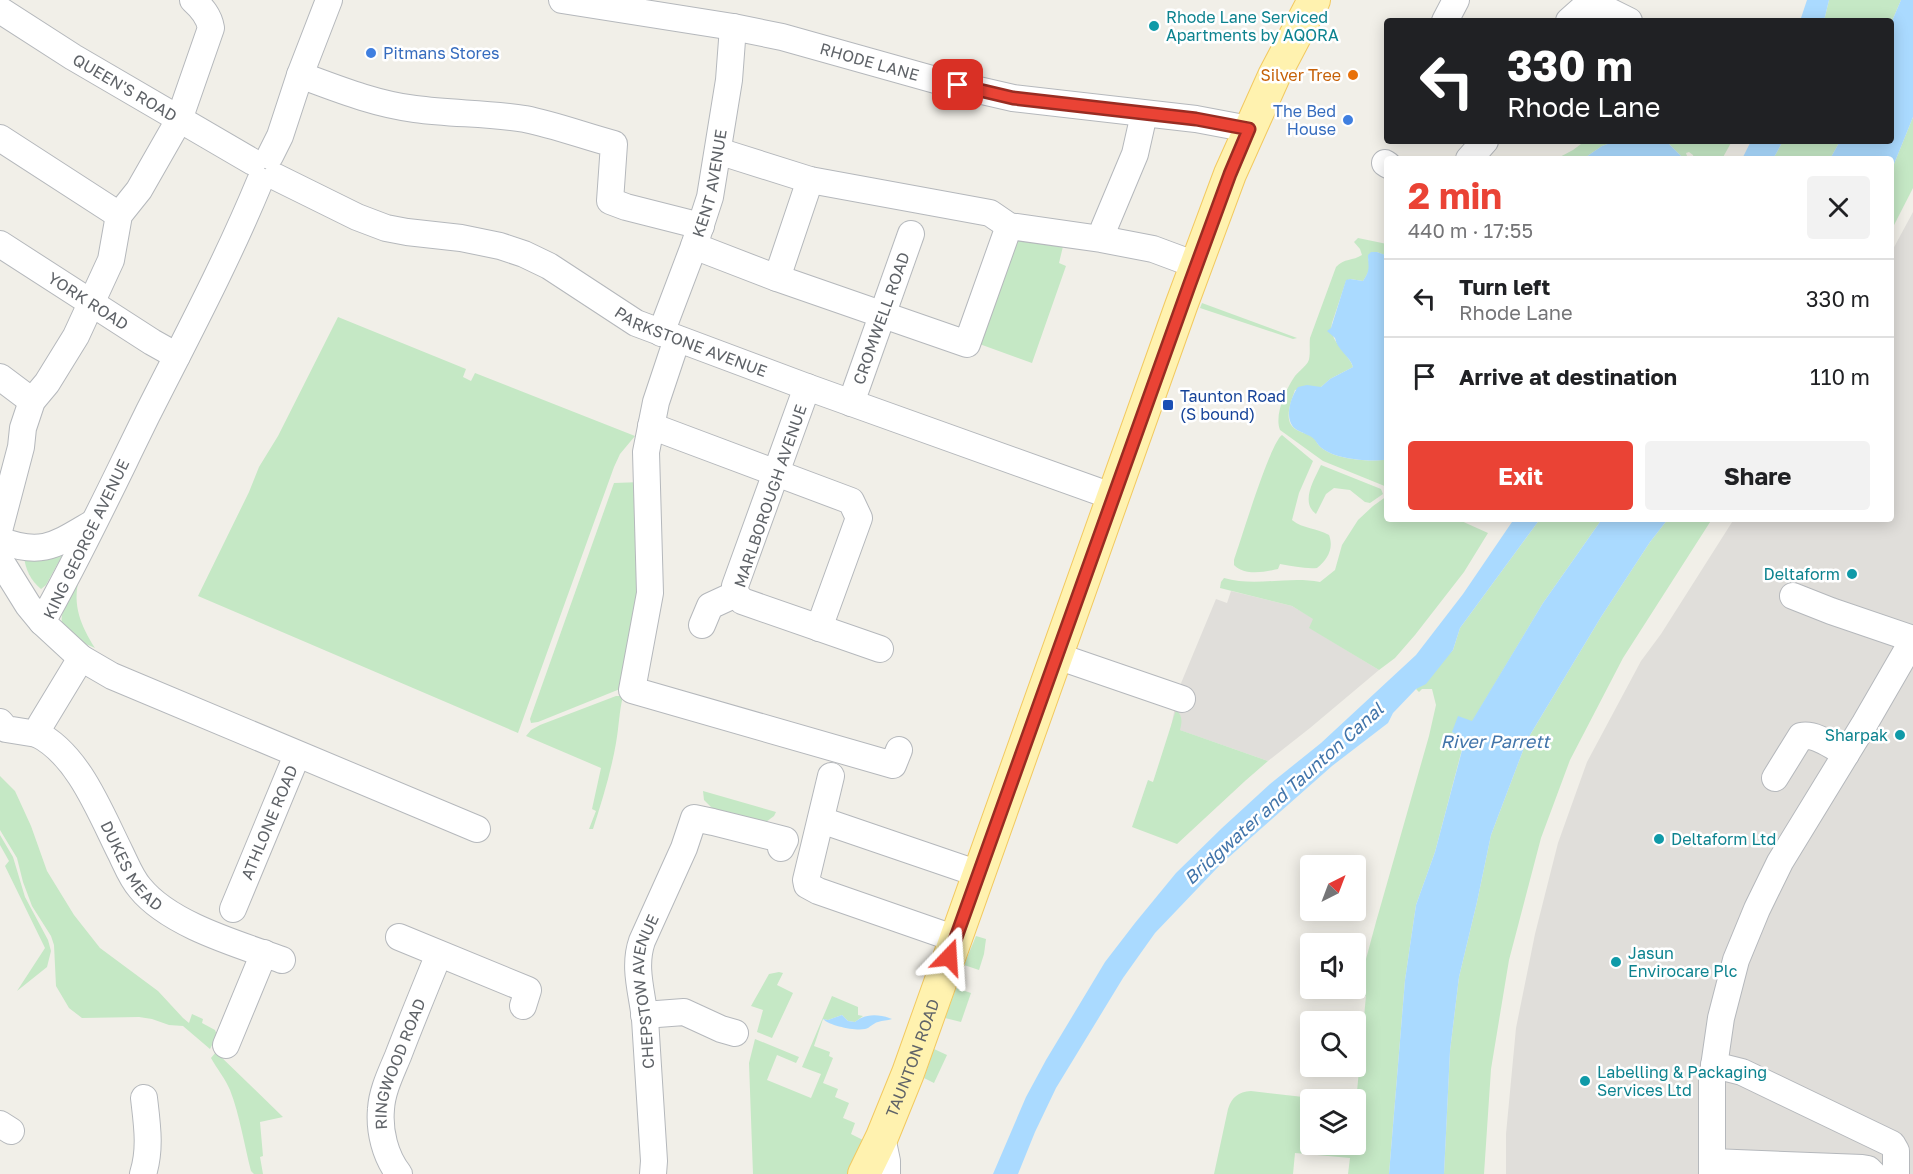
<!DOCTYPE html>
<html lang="en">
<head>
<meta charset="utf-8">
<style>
  body { margin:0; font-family:"Golos Text",sans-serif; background:#f2f2f2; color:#202124; height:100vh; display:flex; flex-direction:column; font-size:22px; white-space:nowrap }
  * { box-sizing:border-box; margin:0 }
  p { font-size:20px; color:#757577 }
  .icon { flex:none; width:33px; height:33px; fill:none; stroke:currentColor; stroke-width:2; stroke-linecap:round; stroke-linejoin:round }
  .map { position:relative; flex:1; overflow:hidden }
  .side { position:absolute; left:1384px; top:156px; width:510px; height:366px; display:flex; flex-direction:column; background:#fff; border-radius:6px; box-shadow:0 3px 15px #0003 }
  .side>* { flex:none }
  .hud { position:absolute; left:1384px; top:18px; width:510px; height:126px; border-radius:6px; box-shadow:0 3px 15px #0003; background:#202124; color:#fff; overflow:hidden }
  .needle { width:39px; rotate:42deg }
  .fabs { position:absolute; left:1300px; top:855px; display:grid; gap:12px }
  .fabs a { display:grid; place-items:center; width:66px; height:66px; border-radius:6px; background:#fff; box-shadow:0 3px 15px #0003; font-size:30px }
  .pin { position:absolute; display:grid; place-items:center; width:51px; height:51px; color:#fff; margin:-26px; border-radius:12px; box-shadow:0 3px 9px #0006 }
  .me { position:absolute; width:66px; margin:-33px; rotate:20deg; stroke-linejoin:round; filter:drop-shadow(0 0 4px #0008) }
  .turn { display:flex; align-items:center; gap:21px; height:126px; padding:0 24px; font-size:27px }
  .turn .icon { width:78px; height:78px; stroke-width:2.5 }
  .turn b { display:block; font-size:42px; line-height:51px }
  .round { display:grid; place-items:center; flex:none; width:63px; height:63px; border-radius:6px; background:#f2f2f2 }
  .summary { display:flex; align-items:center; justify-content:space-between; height:102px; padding:0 24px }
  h1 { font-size:36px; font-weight:700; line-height:45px; color:#ea4335 }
  .cta { display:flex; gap:12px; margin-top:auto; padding:12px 24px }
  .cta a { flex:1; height:69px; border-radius:6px; background:#ea4335; color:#fff; font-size:24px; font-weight:700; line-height:69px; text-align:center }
  .cta a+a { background:#f2f2f2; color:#202124 }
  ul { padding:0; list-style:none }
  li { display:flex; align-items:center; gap:18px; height:78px; padding:0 24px; border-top:2px solid #e0e0e0 }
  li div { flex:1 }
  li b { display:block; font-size:22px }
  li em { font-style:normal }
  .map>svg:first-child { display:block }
</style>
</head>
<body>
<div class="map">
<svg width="1913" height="1174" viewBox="0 0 1913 1174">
  <rect width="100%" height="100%" fill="#f1efe8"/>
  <!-- industrial -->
  <g fill="#e0deda">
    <polygon points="1913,212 1913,1174 1506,1174 1506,1134 1516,1028 1535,934 1558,843 1587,762 1641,661 1661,634 1734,519 1892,519 1892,251"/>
    <polygon points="1231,591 1292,606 1314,619 1310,628 1379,670 1310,728 1268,761 1171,727 1179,688 1216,599 1227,603"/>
  </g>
  <!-- green -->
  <g fill="#c5e8c5">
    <polygon points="1829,0 1901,0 1892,21 1824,21"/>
    <polygon points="1913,117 1913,188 1892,229 1892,169"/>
    <polygon points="1585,141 1616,141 1602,146 1583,159 1556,159 1573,150"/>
    <polygon points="1666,141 1732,141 1722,159 1694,159 1693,155 1689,152 1686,153 1688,159 1684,159"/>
    <polygon points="1783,141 1840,141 1830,159 1773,159"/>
    <polygon points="1031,233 1065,238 1059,263 1066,266 1032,363 974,342 1010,241"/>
    <path d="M1358,238L1387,244V256L1377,252L1368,259C1372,267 1368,273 1363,281L1350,279L1346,281L1332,323C1328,341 1348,352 1353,367L1330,379L1321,387L1295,390C1292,399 1286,413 1290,423C1295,433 1307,432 1314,438C1317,442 1318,446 1323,449C1336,459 1371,463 1387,459V487L1323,461L1280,430C1274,415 1286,389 1295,376C1299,371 1305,367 1308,362C1311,356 1309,345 1310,338L1336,267C1344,258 1353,261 1362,255L1360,249L1354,242Z"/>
    <polygon points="1202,303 1297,338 1293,339 1200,308"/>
    <polygon points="338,317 466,369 463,377 471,381 475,373 635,436 620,454 614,467 518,733 198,596 249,492 259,467 278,436"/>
    <path d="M1282,435L1313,461L1299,493L1292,520C1303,529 1317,528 1329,535C1334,548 1328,559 1317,568C1305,569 1293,566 1280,564L1278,569C1264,572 1245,576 1234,565V560C1241,540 1270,443 1282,435Z"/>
    <path d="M1321,465L1381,489L1383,494L1370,503L1365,502L1350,490L1334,488L1326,494L1316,514C1300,502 1314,480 1321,465Z"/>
    <polygon points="642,482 645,588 620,689 538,722 531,723 530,719 614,483"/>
    <path d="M1387,496L1388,519H1457L1488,533L1464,572L1415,635L1395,658L1379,670L1309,628L1313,619L1292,606L1220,588L1221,582L1224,578C1255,587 1288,576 1320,582L1335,570L1342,545L1358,520L1373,506Z"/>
    <path d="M1540,519H1602L1543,603L1472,722L1452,732L1465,738L1435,852L1416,905L1405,980L1389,1174H1348L1350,1158L1295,1153L1293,1174H1214L1228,1109C1232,1097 1238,1092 1251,1091L1321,1099L1311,1100V1144H1356V1102L1366,996H1361L1366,959L1376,922L1429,736L1436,705L1432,689H1422L1419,692L1416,689L1453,650L1460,628Z"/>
    <polygon points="1668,519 1712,519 1623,658 1570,760 1541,838 1509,960 1491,1069 1484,1174 1444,1174 1450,1051 1459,977 1477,902 1491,835 1527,740 1601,617 1650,542"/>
    <path d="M64,552L46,585L41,589C31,581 25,569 24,556Z"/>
    <path d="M79,579C72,605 81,626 95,648C87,644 76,641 69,635C51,620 71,595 79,579Z"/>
    <path d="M616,696H623C619,712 619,727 616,743C611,772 602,801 593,829H589L596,811L592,809L601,768L526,736L531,730L540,725Z"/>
    <path d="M1176,710C1183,716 1182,722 1180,730L1268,761L1245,781L1177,844L1132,827L1148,780L1153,782Z"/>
    <polygon points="0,776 15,791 31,826 47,871 74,915 100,948 158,991 183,1018 189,1023 192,1014 203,1019 202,1023 215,1030 217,1035 210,1049 183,1026 169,1025 152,1019 139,1017 82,1018 69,1008 56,986 54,945 51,936 32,906 23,882 17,858 0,830"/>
    <polygon points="703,791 776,812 774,816 766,822 759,822 713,809 704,800"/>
    <polygon points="0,835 13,857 25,897 48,940 51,951 47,967 17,991 45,948 5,866 9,861 0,845"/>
    <polygon points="976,936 986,939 984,954 979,970 964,965"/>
    <polygon points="779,972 783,973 777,985 793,993 772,1038 757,1032 763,1010 751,1006 769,974"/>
    <polygon points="956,988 971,993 961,1022 945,1018"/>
    <polygon points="832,996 858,1007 858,1015 863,1016 855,1022 848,1021 842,1015 828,1020 823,1019 814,1046 830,1052 829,1056 833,1058 823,1083 838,1089 835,1097 849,1103 843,1118 855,1123 851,1134 863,1140 849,1174 753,1174 749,1063 755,1039 799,1057 796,1063 777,1055 767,1080 811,1098 821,1074 802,1067"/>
    <polygon points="934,1049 947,1055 934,1083 924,1078"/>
    <path d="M216,1052L283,1117L260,1122L263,1156L260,1157L263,1174H254L251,1171C244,1144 240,1116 230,1090C225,1078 217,1069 211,1058Z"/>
  </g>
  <!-- water -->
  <g fill="#aadaff">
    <polygon points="1807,0 1829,0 1824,21 1800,21"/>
    <polygon points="1901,0 1913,0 1913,117 1892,169 1892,159 1830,159 1840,141 1892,141 1892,21"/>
    <polygon points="1616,141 1666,141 1684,159 1583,159 1602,146"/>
    <polygon points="1751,141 1783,141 1773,159 1742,159"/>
    <path d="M1371,252H1377L1388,256V459C1372,463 1336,459 1323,449C1318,446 1317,442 1314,439C1310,435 1302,433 1297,430C1283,421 1290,398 1298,387L1307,385L1321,387L1330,379L1353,367C1350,356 1337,350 1335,338L1327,331L1331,328L1346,280L1350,279L1363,281C1371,269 1368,267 1368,255Z"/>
    <polygon points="1514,519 1540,519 1460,628 1453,650 1426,684 1416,689 1393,713 1388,723 1332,766 1220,865 1155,933 1123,978 1056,1088 1035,1132 1018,1174 993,1174 1026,1097 1046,1060 1105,962 1135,923 1176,873 1222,828 1270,784 1321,743 1416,655 1463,594"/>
    <polygon points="1602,519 1668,519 1650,542 1601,617 1527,740 1491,835 1477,902 1459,977 1450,1051 1444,1174 1389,1174 1405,980 1416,905 1435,852 1465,739 1452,732 1458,716 1472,721 1543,603"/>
    <path d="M842,1015L848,1021L855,1022C865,1013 880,1014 892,1019C887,1021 883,1020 878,1022C873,1023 870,1028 865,1029C855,1031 830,1026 823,1019L828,1020Z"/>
  </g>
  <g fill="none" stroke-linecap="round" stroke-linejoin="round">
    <!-- minor casing -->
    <g stroke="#b5b8bc" stroke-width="28">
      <g id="minor">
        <path id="s1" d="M562,0L733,27L782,37L939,81L1013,98L1196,119L1249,129"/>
        <path id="s2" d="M0,10L73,57L253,162"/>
        <polyline points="1445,21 1456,0"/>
        <polyline points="1569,21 1588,4 1601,7 1629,21"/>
        <path d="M300,75C338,89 375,104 415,109C452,114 488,113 525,119C555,125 584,136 614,144L610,201L626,207L701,226"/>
        <polyline points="0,138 119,215"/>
        <polyline points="718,151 810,180 990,213 1009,226 1101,239 1153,249 1196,265"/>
        <polyline points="270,156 280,136 300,75 329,0"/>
        <polyline points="1469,159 1485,141"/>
        <polyline points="1385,163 1388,165"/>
        <path id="s3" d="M276,177L357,217L386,228L407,232L461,238L500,246L524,254L549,266L636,323L807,387L1114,497"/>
        <path d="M260,181C227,261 186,338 147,415C113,484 80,555 42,622L81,658L112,676L477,829"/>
        <polyline points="1104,228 1135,154 1144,114"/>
        <path id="s4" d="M0,244L152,342L177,356"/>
        <polyline points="694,246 777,278 967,344 1009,226"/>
        <polyline points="777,278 810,180"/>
        <path id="s5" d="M661,333L694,246L710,197L729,80L733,27"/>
        <polyline points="677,339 656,402 646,452 650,593 632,690 893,765 899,750"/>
        <polyline points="0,377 32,401"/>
        <polyline points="807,387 735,586 736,594 742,601 880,649"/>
        <path id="s6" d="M851,403L911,234"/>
        <polyline points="651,426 851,501 859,518 819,628"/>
        <path d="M0,527L21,447L23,428L32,401L47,383L76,336L111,260L119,215L139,190L179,120L211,28C209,16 202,8 193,0"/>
        <path d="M0,540C42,557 57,544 93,523"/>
        <polyline points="0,560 28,605 42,622"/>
        <polyline points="1793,596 1831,611 1913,639"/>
        <polyline points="702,625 710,606 736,594"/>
        <polyline points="1057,656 1182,699"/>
        <polyline points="0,722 6,729 37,734 41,724 81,658"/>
        <path id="s7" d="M37,734C78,754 100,812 120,852C126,864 131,878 140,888C170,925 238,944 282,960"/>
        <polyline points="831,776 806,880 807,885 818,891 956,939"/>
        <path d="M1775,778L1801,736C1816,733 1833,747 1846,754"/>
        <polyline points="821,820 979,874"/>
        <path id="s8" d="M233,909L297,755"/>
        <polyline points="399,937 528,990 523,1006"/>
        <polyline points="644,1015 684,1012 721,1029 735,1033"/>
        <polyline points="226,1045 264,953"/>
        <polyline points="1714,1065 1742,1072 1892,1144 1896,1151 1896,1174"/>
        <polyline points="0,1124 11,1131"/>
        <polyline points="882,1137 887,1161 887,1174"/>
        <polyline points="1712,1162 1862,1168 1868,1169 1873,1174"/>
        <path d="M143,1174C151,1149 147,1124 144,1098"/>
        <path id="s9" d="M399,1174C385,1156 379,1131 381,1109C382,1091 391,1073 398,1056C411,1022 425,988 439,954"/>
        <path id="s10" d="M653,1174L654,1161C651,1114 648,1066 645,1019C642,992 633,967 642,941L684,848L694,818L713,822L785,840L781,848"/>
        <polyline points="1712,1174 1712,1080 1721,1018 1736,960 1757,909 1780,862 1865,723 1913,640"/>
      </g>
    </g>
    <!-- major casing -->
    <g stroke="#f2c960" stroke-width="34">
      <g id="major">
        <path id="s11" d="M864,1174L882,1137L908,1073L1181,306L1230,174L1274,76L1314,0"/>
      </g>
    </g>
    <!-- minor -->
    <use href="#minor" stroke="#fff" stroke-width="26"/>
    <!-- major -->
    <use href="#major" stroke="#fff2af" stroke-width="32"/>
  </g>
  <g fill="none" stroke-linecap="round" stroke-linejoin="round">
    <!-- route casing -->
    <g stroke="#982c22" stroke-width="15">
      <polyline id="route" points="949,957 1189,286 1230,174 1249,129 1196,119 1013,98 958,85"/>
    </g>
    <!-- route -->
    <use href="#route" stroke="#ea4335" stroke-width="10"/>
  </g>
  <!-- markers -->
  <g fill="#0f9aa8" stroke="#fff" stroke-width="2">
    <circle cx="1154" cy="26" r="6"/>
    <circle cx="1852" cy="574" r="6"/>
    <circle cx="1900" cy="735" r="6"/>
    <circle cx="1659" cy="839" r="6"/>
    <circle cx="1616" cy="962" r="6"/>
    <circle cx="1585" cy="1081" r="6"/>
  </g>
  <g fill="#3f7fe0" stroke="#fff" stroke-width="2">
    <circle cx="371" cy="53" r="6"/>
    <circle cx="1348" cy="120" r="6"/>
  </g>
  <circle fill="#e8710a" stroke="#fff" stroke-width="2" cx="1353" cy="75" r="6"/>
  <rect fill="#1a4fb4" stroke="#fff" stroke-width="2" x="1162" y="399" width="12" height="12" rx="3"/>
  <g text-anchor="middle" stroke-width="5" stroke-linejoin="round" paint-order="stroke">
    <!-- culture labels -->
    <g font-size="16" fill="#0d838f" stroke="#fff" text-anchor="start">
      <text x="1166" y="23">Rhode Lane Serviced<tspan x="1166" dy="18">Apartments by AQORA</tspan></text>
      <text x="1840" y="580" text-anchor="end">Deltaform</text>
      <text x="1888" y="741" text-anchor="end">Sharpak</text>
      <text x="1671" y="845">Deltaform Ltd</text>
      <text x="1628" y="959">Jasun<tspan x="1628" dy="18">Envirocare Plc</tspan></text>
      <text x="1597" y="1078">Labelling &amp; Packaging<tspan x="1597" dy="18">Services Ltd</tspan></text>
    </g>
    <!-- shop labels -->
    <g font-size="16" fill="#366cbe" stroke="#fff" text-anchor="start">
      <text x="383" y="59">Pitmans Stores</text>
      <text x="1336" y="117" text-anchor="end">The Bed<tspan x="1336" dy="18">House</tspan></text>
    </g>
    <!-- street labels -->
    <g font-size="16" fill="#5f6368" stroke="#fff">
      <text dy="6" stroke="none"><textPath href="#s1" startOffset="314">RHODE LANE</textPath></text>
      <text dy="6" stroke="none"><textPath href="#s2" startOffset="147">QUEEN'S ROAD</textPath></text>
      <text dy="6" stroke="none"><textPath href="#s5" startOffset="158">KENT AVENUE</textPath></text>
      <text dy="6" stroke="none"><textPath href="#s4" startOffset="105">YORK ROAD</textPath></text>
      <text dy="6" stroke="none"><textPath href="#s6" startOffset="90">CROMWELL ROAD</textPath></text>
      <text dy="6" stroke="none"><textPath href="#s3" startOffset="452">PARKSTONE AVENUE</textPath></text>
      <text transform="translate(770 496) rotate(-71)" y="6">MARLBOROUGH AVENUE</text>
      <text transform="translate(86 539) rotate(-64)" y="6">KING GEORGE AVENUE</text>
      <text dy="6" stroke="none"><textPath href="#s8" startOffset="94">ATHLONE ROAD</textPath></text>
      <text dy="6" stroke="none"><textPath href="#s7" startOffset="165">DUKES MEAD</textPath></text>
      <text dy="6" stroke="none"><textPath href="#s10" startOffset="184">CHEPSTOW AVENUE</textPath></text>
      <text dy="6" stroke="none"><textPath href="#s11" startOffset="126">TAUNTON ROAD</textPath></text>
      <text dy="6" stroke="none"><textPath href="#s9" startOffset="117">RINGWOOD ROAD</textPath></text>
    </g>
    <!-- food labels -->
    <g font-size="16" fill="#c56008" stroke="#fff" text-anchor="end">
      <text x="1341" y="81">Silver Tree</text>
    </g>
    <!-- transit labels -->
    <g font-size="16" fill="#164399" stroke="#fff" text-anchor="start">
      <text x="1180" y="402">Taunton Road<tspan x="1180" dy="18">(S bound)</tspan></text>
    </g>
    <!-- water labels -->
    <g font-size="18" font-style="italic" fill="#4174aa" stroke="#fff">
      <text x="1495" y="748">River Parrett</text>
      <text transform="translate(1284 794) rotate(-42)" y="6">Bridgwater and Taunton Canal</text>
    </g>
  </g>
</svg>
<div class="fabs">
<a><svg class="needle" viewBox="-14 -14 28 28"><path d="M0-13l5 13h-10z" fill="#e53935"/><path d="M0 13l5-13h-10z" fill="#757577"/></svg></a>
<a><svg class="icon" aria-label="sound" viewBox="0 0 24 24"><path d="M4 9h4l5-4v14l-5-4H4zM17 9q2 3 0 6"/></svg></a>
<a><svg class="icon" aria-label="search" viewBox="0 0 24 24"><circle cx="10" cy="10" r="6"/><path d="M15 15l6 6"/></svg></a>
<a><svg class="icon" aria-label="layers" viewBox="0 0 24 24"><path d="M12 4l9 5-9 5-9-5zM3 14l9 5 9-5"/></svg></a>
</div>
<div class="pin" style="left:958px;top:85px;background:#d93025"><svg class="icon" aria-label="arrive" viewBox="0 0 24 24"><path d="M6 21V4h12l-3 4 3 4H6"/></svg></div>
<svg class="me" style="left:949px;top:957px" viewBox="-20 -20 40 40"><path d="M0-17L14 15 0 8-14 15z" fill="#ea4335" stroke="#fff" stroke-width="4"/></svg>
<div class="hud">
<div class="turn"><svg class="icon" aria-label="left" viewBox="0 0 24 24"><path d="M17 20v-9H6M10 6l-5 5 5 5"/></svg><div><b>330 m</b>Rhode Lane</div></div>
</div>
<section class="side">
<div class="summary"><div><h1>2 min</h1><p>440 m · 17:55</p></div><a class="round"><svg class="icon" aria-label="close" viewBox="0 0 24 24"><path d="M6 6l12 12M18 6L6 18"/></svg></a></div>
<ul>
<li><svg class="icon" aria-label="left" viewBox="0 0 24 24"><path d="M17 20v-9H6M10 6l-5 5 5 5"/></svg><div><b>Turn left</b><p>Rhode Lane</p></div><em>330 m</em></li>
<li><svg class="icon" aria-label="arrive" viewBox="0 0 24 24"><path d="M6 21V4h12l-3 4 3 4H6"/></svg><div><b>Arrive at destination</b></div><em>110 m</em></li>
</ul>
<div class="cta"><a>Exit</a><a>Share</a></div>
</section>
</div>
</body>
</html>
